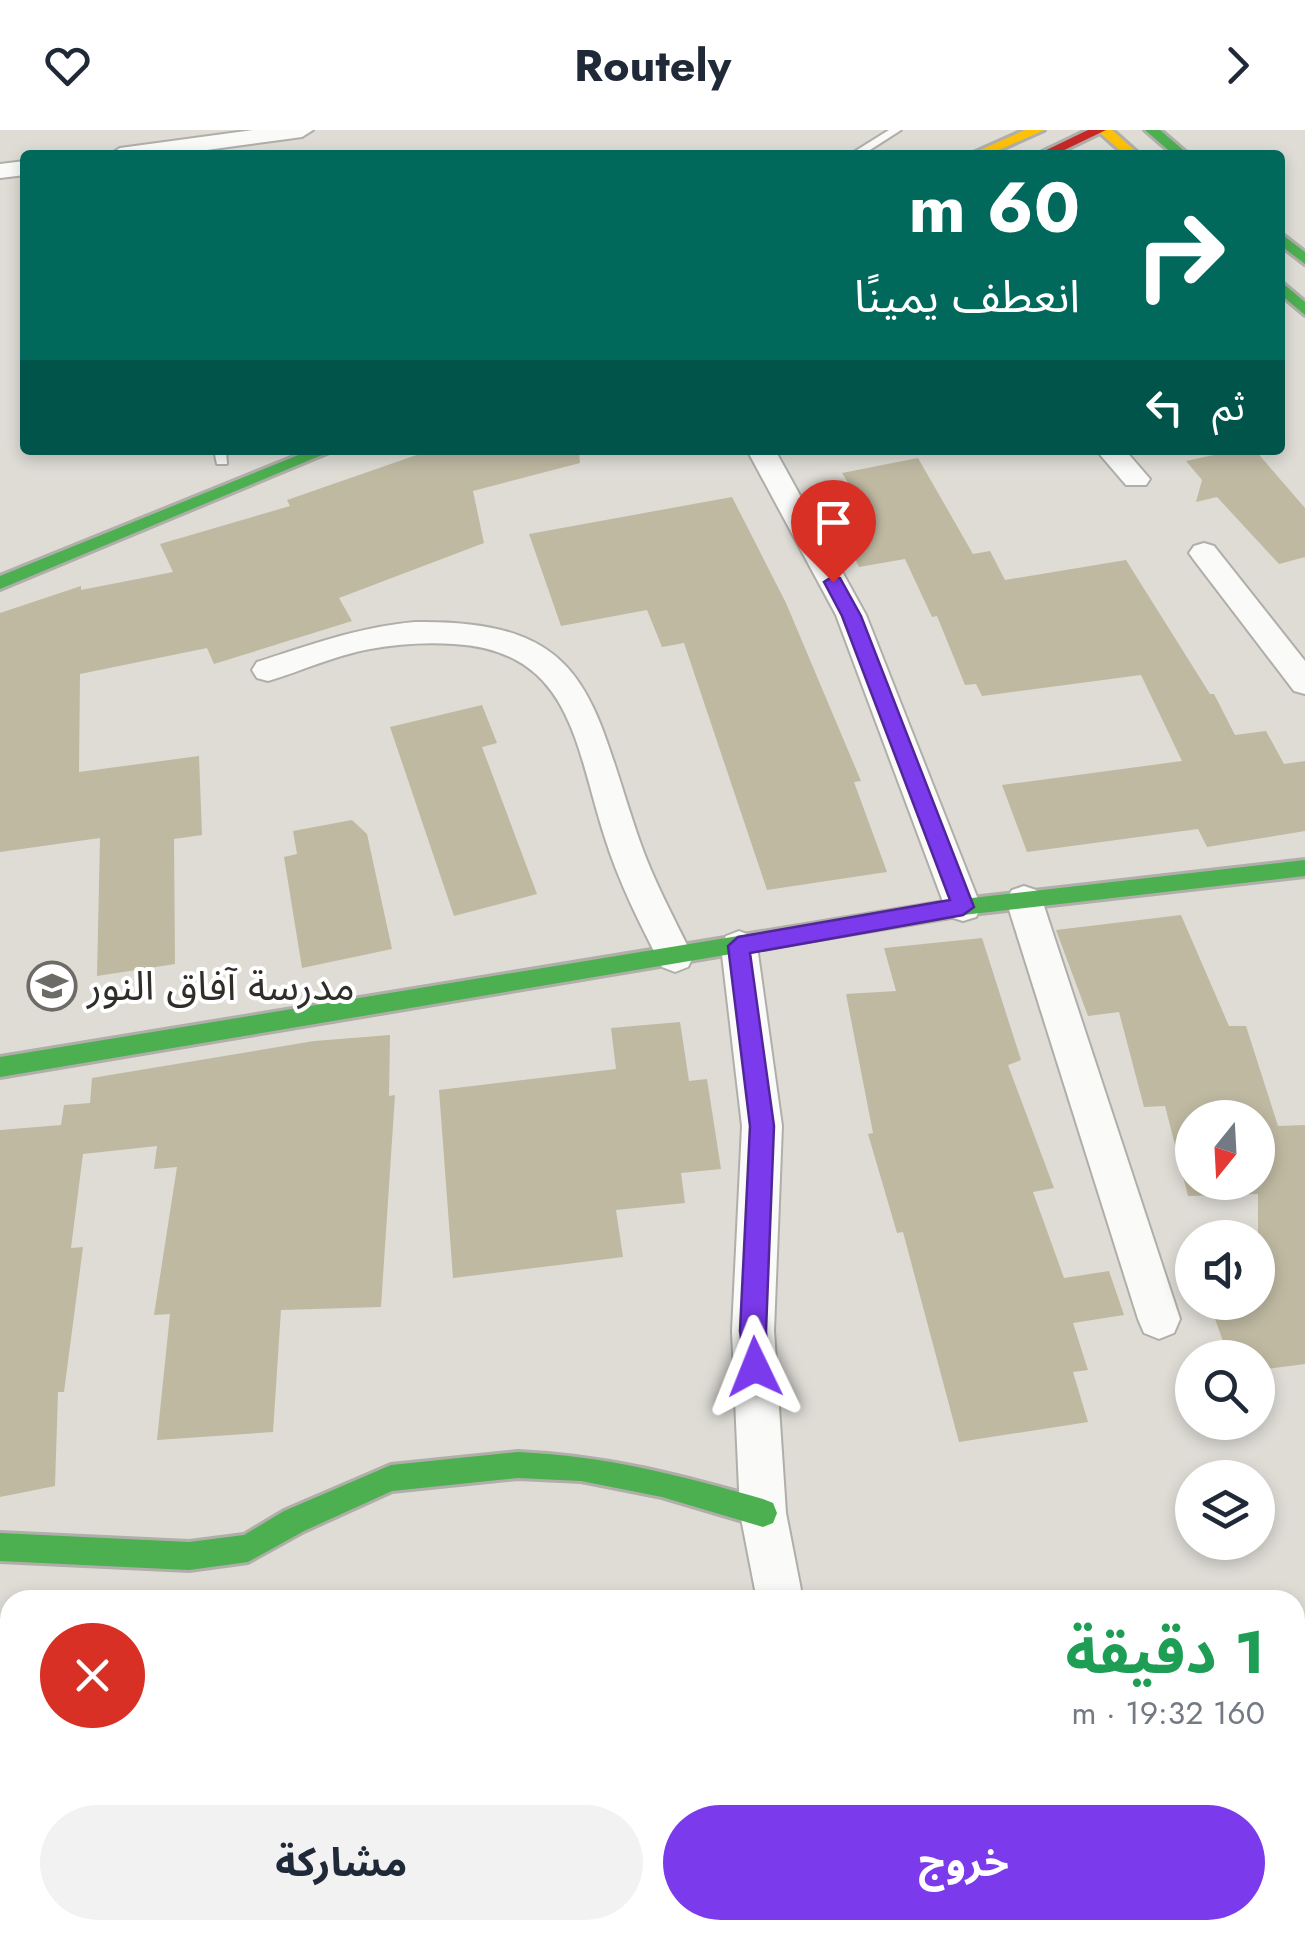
<!DOCTYPE html>
<html lang="ar">
<head>
<meta charset="utf-8">
<style>
  body { margin:0; font-family:Jost,"Noto Sans Arabic",sans-serif; background:#f2f2f3; color:#1f2937; direction:rtl; height:100vh; display:flex; flex-direction:column; font-size:38px; white-space:nowrap }
  * { box-sizing:border-box; margin:0 }
  p { font-size:32px; color:#747a83 }
  .icon { flex:none; width:55px; height:55px; fill:none; stroke:currentColor; stroke-width:2; stroke-linecap:round; stroke-linejoin:round }
  .map { position:relative; flex:1; overflow:hidden; direction:ltr }
  .side { position:absolute; left:0px; top:1460px; width:1305px; height:350px; display:flex; flex-direction:column; background:#fff; border-radius:30px 30px 0 0; box-shadow:0 5px 15px #0003; direction:rtl }
  .side>* { flex:none }
  .top-card { position:absolute; left:20px; top:20px; width:1265px; height:305px; border-radius:10px; box-shadow:0 5px 15px #0003; direction:rtl; background:#00695c; color:#fff; overflow:hidden }
  .needle { width:65px; rotate:198deg }
  .buttons { position:absolute; left:1175px; top:970px; display:grid; gap:20px }
  .buttons a { display:grid; place-items:center; width:100px; height:100px; border-radius:50%; background:#fff; box-shadow:0 5px 15px #0003; font-size:50px }
  .pin { position:absolute; display:grid; place-items:center; width:85px; height:85px; color:#fff; margin:-102px -42px; border-radius:50% 50% 50% 0; rotate:-45deg; box-shadow:0 0 10px #0007 }
  .pin .icon { rotate:45deg }
  .me { position:absolute; width:110px; margin:-55px; rotate:358deg; stroke-linejoin:round; filter:drop-shadow(0 0 8px #0008) }
  .turn { display:flex; align-items:center; gap:35px; height:210px; padding:0 40px; font-size:45px }
  .turn .icon { width:130px; height:130px; stroke-width:2.5 }
  .turn b { display:block; font-size:70px; line-height:85px }
  .then { display:flex; align-items:center; height:95px; padding:0 40px; background:#0003; gap:20px; font-size:38px }
  .round { display:grid; place-items:center; flex:none; width:105px; height:105px; border-radius:52px; background:#f2f2f3 }
  .head { display:flex; align-items:center; justify-content:space-between; height:170px; padding:0 40px }
  h1 { font-size:60px; font-weight:700; line-height:75px; color:#1e9e55 }
  .action { display:flex; gap:20px; margin-top:auto; padding:20px 40px }
  .action a { flex:1; height:115px; border-radius:60px; background:#7c3aed; color:#fff; font-size:40px; font-weight:700; line-height:115px; text-align:center }
  .action a+a { background:#f2f2f3; color:#1f2937 }
  header { display:flex; justify-content:space-between; align-items:center; height:130px; padding:0 40px; background:#fff; font-size:45px; font-weight:700 }
  .map>svg:first-child { display:block }
</style>
</head>
<body>
<header><svg class="icon" aria-label="forward" viewBox="0 0 24 24"><path d="M9 5l7 7-7 7"/></svg>Routely<svg class="icon" aria-label="heart" viewBox="0 0 24 24"><path d="M12 20l-8-8c-3-5 5-10 8-4 3-6 11-1 8 4z"/></svg></header>
<div class="map">
<svg width="1305" height="1810" viewBox="0 0 1305 1810">
  <rect width="100%" height="100%" fill="#dedcd5"/>
  <!-- building -->
  <g fill="#bfb9a2" fill-rule="evenodd">
    <polygon points="431,320 579,320 580,333 473,361 484,413 339,468 352,491 214,534 207,518 80,544 79,642 199,626 202,705 174,709 175,834 97,846 100,708 0,722 0,483 81,456 81,460 173,442 160,414 290,376 287,370"/>
    <polygon points="1237,320 1255,320 1305,378 1305,427 1279,434 1217,367 1196,372 1202,350 1186,331"/>
    <polygon points="918,328 973,424 990,421 1005,450 1126,430 1210,564 1214,564 1235,605 1266,601 1284,634 1305,631 1305,701 1207,717 1198,699 1027,722 1002,655 1182,631 1141,545 982,566 976,554 965,555 937,486 932,487 905,429 859,437 841,401 875,395 842,343"/>
    <polygon points="732,367 786,473 861,651 854,652 887,742 767,760 684,513 662,517 647,480 561,496 529,404"/>
    <polygon points="482,575 497,613 482,617 537,764 454,786 390,597"/>
    <polygon points="352,690 367,704 392,819 302,838 284,727 297,724 293,701"/>
    <path d="M1181,785L1229,896H1246L1278,996L1305,995V1234L1258,1240V1228H1229L1209,1172H1258V1064L1188,1066L1165,976L1144,977L1119,882L1088,886L1056,800ZM1192,988H1258V1052H1192Z"/>
    <polygon points="982,808 1021,930 1008,935 1054,1058 1033,1062 1064,1148 1109,1141 1124,1185 1073,1193 1088,1240 1073,1242 1088,1292 959,1312 903,1102 897,1103 868,1004 873,1003 846,864 896,861 884,818"/>
    <polygon points="680,892 689,951 707,949 721,1039 681,1043 685,1073 616,1080 623,1127 453,1148 439,960 616,939 611,898"/>
    <polygon points="390,905 389,966 395,965 381,1177 281,1180 273,1302 157,1310 170,1184 154,1185 177,1037 154,1039 157,1016 83,1024 71,1118 83,1117 64,1262 58,1262 55,1356 0,1367 0,1000 61,995 64,975 90,973 92,948 314,911"/>
  </g>
  <g fill="none" stroke-linecap="round" stroke-linejoin="round">
    <!-- lane casing -->
    <g stroke="#b0aea9" stroke-width="4">
      <g id="lane">
        <polygon points="889,0 901,0 862,25 849,25"/>
        <polygon points="214,320 226,320 227,334 217,334"/>
      </g>
    </g>
    <!-- street casing -->
    <g stroke="#b0aea9" stroke-width="4">
      <g id="street">
        <polygon points="253,0 313,0 302,7 170,25 109,25 120,18"/>
        <polygon points="25,31 25,45 0,48 0,34"/>
        <polygon points="747,320 775,320 866,485 981,777 976,787 963,791 950,787 945,777 836,485"/>
        <polygon points="1096,320 1125,320 1150,349 1146,355 1126,355"/>
        <polygon points="1204,413 1214,416 1305,531 1305,564 1294,561 1194,430 1189,423 1194,416"/>
        <path d="M415,492C592,489 591,570 639,709C653,750 674,788 693,827L688,837L675,842L662,837C640,794 618,751 604,705C575,614 571,521 454,514C426,512 397,514 370,519C335,525 302,541 268,551L257,548L252,540L257,532C310,515 359,497 415,492Z"/>
        <polygon points="1024,756 1036,760 1042,770 1180,1189 1174,1203 1159,1209 1144,1203 1138,1189 1006,770 1012,760"/>
        <polygon points="739,801 752,806 757,816 782,996 774,1201 786,1383 803,1470 757,1470 740,1383 732,1201 742,996 721,816 726,806"/>
        <polygon points="814,1800 866,1800 868,1810 816,1810"/>
      </g>
    </g>
    <!-- fast casing -->
    <g stroke="#b0aea9" stroke-width="6">
      <g id="fast">
        <polygon points="1145,0 1160,0 1189,25 1174,25"/>
        <polygon points="1280,103 1305,122 1305,134 1280,115"/>
        <polygon points="1280,151 1305,172 1305,185 1280,164"/>
        <polygon points="311,320 334,320 0,459 0,446"/>
        <polygon points="1305,730 1305,746 963,785 0,947 0,927 963,769"/>
        <path d="M518,1322C607,1326 678,1345 763,1369L773,1373L777,1383L773,1393L763,1397L662,1367L581,1351L518,1348L392,1361L304,1401L248,1432L189,1440L0,1431V1403L189,1412L244,1405L284,1381L391,1335Z"/>
      </g>
    </g>
    <!-- slow casing -->
    <g stroke="#b0aea9" stroke-width="6">
      <g id="slow">
        <polygon points="1025,0 1044,0 988,25 969,25"/>
        <polygon points="1097,0 1112,0 1140,25 1125,25"/>
      </g>
    </g>
    <!-- jam casing -->
    <g stroke="#b0aea9" stroke-width="6">
      <polygon id="jam" points="1088,0 1106,0 1054,25 1036,25"/>
    </g>
    <!-- lane -->
    <use href="#lane" fill="#fafaf9" fill-rule="evenodd"/>
    <!-- street -->
    <use href="#street" fill="#fafaf9" fill-rule="evenodd"/>
    <!-- fast -->
    <use href="#fast" fill="#4caf50" fill-rule="evenodd"/>
    <!-- slow -->
    <use href="#slow" fill="#ffc107" fill-rule="evenodd"/>
    <!-- jam -->
    <use href="#jam" fill="#c62828" fill-rule="evenodd"/>
  </g>
  <!-- route -->
  <polygon fill="#7c3aed" stroke="#51269a" stroke-width="2.5" points="833,446 840,448 861,486 974,777 963,785 750,823 774,996 766,1201 768,1237 764,1246 755,1250 746,1246 740,1201 750,996 728,816 738,807 950,770 842,486 824,452"/>
  <!-- icons -->
  <defs>
    <g id="school-ring" transform="scale(2.5)"><circle r="9.5" fill="#fff" stroke="#6c6b65" stroke-width="1.5"/><path d="M0-5L7-2L0 1L-7-2ZM-4 1L0 2.5L4 1V4Q0 6-4 4Z" fill="#6c6b65"/></g>
  </defs>
  <g fill-rule="evenodd">
    <use href="#school-ring" x="52" y="856"/>
  </g>
  <g text-anchor="middle" stroke-width="8" stroke-linejoin="round" paint-order="stroke">
    <!-- poi labels -->
    <g font-size="40" fill="#2f2e29" stroke="#fff" text-anchor="start">
      <text x="87" y="870">مدرسة آفاق النور</text>
    </g>
  </g>
</svg>
<div class="buttons">
<a><svg class="needle" viewBox="-14 -14 28 28"><path d="M0-13l5 13h-10z" fill="#e53935"/><path d="M0 13l5-13h-10z" fill="#747a83"/></svg></a>
<a><svg class="icon" aria-label="sound" viewBox="0 0 24 24"><path d="M4 9h4l5-4v14l-5-4H4zM17 9q2 3 0 6"/></svg></a>
<a><svg class="icon" aria-label="search" viewBox="0 0 24 24"><circle cx="10" cy="10" r="6"/><path d="M15 15l6 6"/></svg></a>
<a><svg class="icon" aria-label="layers" viewBox="0 0 24 24"><path d="M12 4l9 5-9 5-9-5zM3 14l9 5 9-5"/></svg></a>
</div>
<div class="pin" style="left:833px;top:452px;background:#d93025"><svg class="icon" aria-label="arrive" viewBox="0 0 24 24"><path d="M6 21V4h12l-3 4 3 4H6"/></svg></div>
<svg class="me" style="left:755px;top:1237px" viewBox="-20 -20 40 40"><path d="M0-17L14 15 0 8-14 15z" fill="#7c3aed" stroke="#fff" stroke-width="4"/></svg>
<div class="top-card">
<div class="turn"><svg class="icon" aria-label="right" viewBox="0 0 24 24"><path d="M7 20v-9h11M14 6l5 5-5 5"/></svg><div><b>60 m</b>انعطف يمينًا</div></div>
<div class="then">ثم<svg class="icon" aria-label="left" viewBox="0 0 24 24"><path d="M17 20v-9H6M10 6l-5 5 5 5"/></svg></div>
</div>
<section class="side">
<div class="head"><div><h1>1 دقيقة</h1><p>160 m · 19:32</p></div><a class="round" style="background:#d93025;color:#fff"><svg class="icon" aria-label="close" viewBox="0 0 24 24"><path d="M6 6l12 12M18 6L6 18"/></svg></a></div>
<div class="action"><a>خروج</a><a>مشاركة</a></div>
</section>
</div>
</body>
</html>
